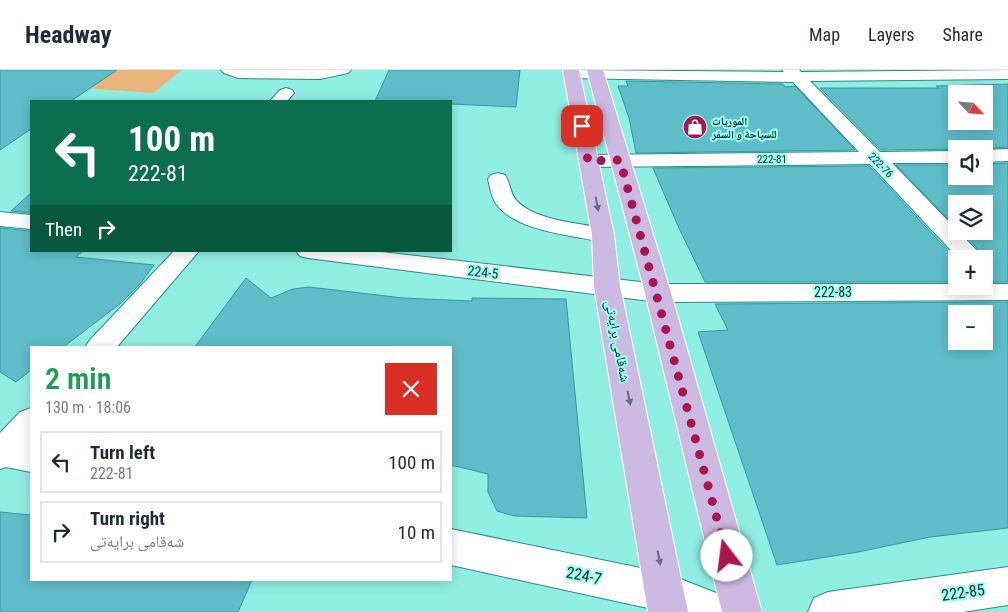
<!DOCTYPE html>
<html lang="en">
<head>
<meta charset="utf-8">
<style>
  body { margin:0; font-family:"Roboto Condensed","Noto Naskh Arabic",sans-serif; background:#f6f6f7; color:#1f2937; height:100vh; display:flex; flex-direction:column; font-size:19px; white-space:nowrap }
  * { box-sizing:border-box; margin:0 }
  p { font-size:16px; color:#747a83 }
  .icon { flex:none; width:28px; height:28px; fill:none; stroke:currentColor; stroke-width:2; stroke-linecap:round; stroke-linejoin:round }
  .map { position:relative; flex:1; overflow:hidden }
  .details { position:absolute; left:30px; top:276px; width:422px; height:235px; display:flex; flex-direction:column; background:#fff; border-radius:0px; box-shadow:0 2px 12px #0003 }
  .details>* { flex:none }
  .guide { position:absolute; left:30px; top:30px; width:422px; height:152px; border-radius:0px; box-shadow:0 2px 12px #0003; background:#0b6e4f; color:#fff; overflow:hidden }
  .needle { width:32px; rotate:116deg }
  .fabs { position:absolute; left:948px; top:15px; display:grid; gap:10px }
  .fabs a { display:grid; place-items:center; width:45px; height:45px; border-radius:0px; background:#fff; box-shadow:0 2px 12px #0003; font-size:25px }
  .pin { position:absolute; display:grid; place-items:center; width:42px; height:42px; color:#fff; margin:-21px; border-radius:10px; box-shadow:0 2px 8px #0006 }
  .me { position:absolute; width:55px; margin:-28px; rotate:345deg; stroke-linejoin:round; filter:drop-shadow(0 0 4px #0008) }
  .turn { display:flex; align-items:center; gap:18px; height:105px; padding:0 15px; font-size:22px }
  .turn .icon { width:65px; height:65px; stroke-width:2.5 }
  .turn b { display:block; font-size:35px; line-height:42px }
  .then { display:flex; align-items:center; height:48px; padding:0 15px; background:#0003; gap:10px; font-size:19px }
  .round { display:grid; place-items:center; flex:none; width:52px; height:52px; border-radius:0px; background:#f6f6f7 }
  .headline { display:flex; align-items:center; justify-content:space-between; height:85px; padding:0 15px }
  h1 { font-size:30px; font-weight:600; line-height:38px; color:#1e9e55 }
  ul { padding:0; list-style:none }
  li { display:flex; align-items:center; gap:15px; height:62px; margin:0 10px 8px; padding:0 5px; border:2px solid #e0e1e3; border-radius:0px }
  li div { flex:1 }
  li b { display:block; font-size:19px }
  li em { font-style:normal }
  header { display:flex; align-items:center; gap:30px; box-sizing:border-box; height:70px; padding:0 25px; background:#fff; border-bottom:1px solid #e0e1e3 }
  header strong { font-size:24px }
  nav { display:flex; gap:28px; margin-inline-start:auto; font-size:18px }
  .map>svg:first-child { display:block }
</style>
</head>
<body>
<header>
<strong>Headway</strong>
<nav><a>Map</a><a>Layers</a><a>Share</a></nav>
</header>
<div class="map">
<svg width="1008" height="542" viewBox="0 0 1008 542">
  <rect width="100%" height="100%" fill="#91eee3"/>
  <!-- green -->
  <polygon fill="#ebb47d" points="112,0 182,0 153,23 83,18"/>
  <!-- building -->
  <g fill="#5fbdc9" stroke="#3698a3" fill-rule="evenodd">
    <polygon points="0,0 117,0 71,31 31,31 31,59 0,80"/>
    <polygon points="389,0 520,0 516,37 451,34 451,31 375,31"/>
    <polygon points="626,11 783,14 785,17 795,16 855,80 636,83 629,48 618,16 628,16"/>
    <path d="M1008,14V77L983,79L881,80L820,18H939L936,16ZM956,24H984V51H956Z"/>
    <polygon points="1008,93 1008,212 984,212 984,193 987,189 961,161 984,161 984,134 956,134 956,157 896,95 956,95 956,106 984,106 984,94"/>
    <polygon points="869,96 956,189 956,212 705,212 678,156 653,98"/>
    <polygon points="31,123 31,143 11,141"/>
    <polygon points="0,158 31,161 31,181 83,181 76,187 154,195 140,214 121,233 62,278 31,278 31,300 16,312 0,302"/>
    <polygon points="246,208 271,228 293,219 309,217 403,228 472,231 472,228 566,229 587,448 514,446 497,441 488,422 488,404 451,395 451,278 194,278"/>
    <path d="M1008,232V458L930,467L858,482L777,495L698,262L728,260L715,234ZM956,244H984V271H956Z"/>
    <polygon points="0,442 31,445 31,510 252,510 238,542 0,542"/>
  </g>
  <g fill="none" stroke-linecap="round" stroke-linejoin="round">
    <!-- minor casing -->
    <g stroke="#298d84" stroke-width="2">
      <g id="minor">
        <polygon points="221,0 351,0 348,3 320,9 238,8 224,3"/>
        <polygon points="572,0 784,2 782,0 799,0 801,2 1008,0 1008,9 810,11 880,82 956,81 956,93 892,93 985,189 984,191 984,189 959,189 870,94 589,97 582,95 579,91 582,87 589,85 859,82 793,12 567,8 564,5 567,2"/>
        <polygon points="286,18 292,20 294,23 287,31 270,31 280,20"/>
        <polygon points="1008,79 1008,91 984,92 984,80"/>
        <path d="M498,103L505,105C510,112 510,123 516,130C535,152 584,153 611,160L614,165L611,170L603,172C571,165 513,161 495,132C491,125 490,117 488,109L491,105Z"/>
        <polygon points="0,142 31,145 31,159 0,156"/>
        <polygon points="174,181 199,181 116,278 85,278 89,271"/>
        <polygon points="296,181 373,181 658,214 956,214 956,216 984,216 984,214 1008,214 1008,230 658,232 308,188 300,186"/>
        <polygon points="31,338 31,402 6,397 0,399 0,363 20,342"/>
        <polygon points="451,459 665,503 729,528 735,542 666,542 451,495"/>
        <polygon points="1008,497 1008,535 963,542 808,542 814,528 828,522"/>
      </g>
    </g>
    <!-- major casing -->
    <g stroke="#fff" stroke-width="2">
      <g id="major">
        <polygon points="563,0 579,0 614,165 620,216 688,542 648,542 594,216 592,165"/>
        <polygon points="587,0 603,0 671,223 762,542 722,542 645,223"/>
      </g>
    </g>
    <!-- minor -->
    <use href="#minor" fill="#fff" fill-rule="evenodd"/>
    <!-- major -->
    <use href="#major" fill="#cdbae2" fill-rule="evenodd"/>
  </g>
  <!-- one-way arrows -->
  <defs><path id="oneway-solid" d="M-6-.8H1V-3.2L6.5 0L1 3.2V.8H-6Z" transform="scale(1.25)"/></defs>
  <g fill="#627080">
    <use href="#oneway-solid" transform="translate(597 134) rotate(79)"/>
    <use href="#oneway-solid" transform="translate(629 328) rotate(79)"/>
    <use href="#oneway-solid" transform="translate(659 488) rotate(79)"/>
  </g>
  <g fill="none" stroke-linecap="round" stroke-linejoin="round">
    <!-- route -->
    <polyline stroke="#a9164e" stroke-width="9" stroke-dasharray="0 16.2" points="582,56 588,91 620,90 727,486"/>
  </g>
  <!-- icons -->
  <defs>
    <g id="shop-disc" transform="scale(1.25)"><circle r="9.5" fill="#a9164e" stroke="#9efbf0"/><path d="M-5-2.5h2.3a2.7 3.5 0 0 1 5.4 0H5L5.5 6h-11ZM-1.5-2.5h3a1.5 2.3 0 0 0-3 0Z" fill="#fff"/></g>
  </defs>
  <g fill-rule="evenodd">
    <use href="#shop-disc" x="695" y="57"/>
  </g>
  <g text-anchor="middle" stroke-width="4" stroke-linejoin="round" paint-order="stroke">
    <!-- far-poi labels -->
    <g font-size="11" font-weight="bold" fill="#0b3430" stroke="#9efbf0" text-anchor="start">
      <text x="712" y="55">الموريات<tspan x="712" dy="13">للسياحة و السفر</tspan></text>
    </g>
    <!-- far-street labels -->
    <g font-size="11" fill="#0b3430" stroke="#9efbf0">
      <text x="772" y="93">222-81</text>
      <text transform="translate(881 95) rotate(46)" y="4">222-76</text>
    </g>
    <!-- street labels -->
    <g font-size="14" fill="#0b3430" stroke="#9efbf0">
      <text transform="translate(483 202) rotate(7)" y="5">224-5</text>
      <text x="833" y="227">222-83</text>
      <text transform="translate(618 271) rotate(79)" y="5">شەقامی برایەتی</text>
    </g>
    <!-- near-street labels -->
    <g font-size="16" fill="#0b3430" stroke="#9efbf0">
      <text transform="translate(584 505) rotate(12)" y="6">224-7</text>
      <text transform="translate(963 522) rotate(-8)" y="6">222-85</text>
    </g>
  </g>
</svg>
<div class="fabs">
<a><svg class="needle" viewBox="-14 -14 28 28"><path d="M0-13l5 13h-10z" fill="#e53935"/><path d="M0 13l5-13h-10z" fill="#747a83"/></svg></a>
<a><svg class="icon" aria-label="sound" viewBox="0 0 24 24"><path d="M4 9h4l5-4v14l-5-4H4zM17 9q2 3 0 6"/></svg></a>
<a><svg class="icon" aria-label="layers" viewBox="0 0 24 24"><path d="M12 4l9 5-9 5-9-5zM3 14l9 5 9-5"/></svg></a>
<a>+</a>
<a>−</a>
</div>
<div class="pin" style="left:582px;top:56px;background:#d93025"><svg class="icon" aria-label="arrive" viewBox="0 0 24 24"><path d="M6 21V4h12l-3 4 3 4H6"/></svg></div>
<svg class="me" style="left:727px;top:486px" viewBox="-20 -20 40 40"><circle r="19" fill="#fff"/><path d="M0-13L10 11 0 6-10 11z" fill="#a9164e"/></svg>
<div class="guide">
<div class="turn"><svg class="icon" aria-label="left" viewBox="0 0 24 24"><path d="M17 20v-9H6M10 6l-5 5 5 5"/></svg><div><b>100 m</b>222-81</div></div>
<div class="then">Then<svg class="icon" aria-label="right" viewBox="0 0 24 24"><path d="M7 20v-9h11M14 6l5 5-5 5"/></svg></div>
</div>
<section class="details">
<div class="headline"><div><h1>2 min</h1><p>130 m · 18:06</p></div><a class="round" style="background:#d93025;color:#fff"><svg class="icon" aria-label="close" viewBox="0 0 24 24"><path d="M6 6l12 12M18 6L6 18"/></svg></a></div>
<ul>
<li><svg class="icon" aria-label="left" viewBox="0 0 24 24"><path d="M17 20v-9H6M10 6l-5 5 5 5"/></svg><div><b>Turn left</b><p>222-81</p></div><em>100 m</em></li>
<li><svg class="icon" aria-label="right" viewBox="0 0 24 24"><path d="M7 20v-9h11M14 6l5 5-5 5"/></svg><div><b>Turn right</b><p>شەقامی برایەتی</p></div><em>10 m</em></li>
</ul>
</section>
</div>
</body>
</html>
